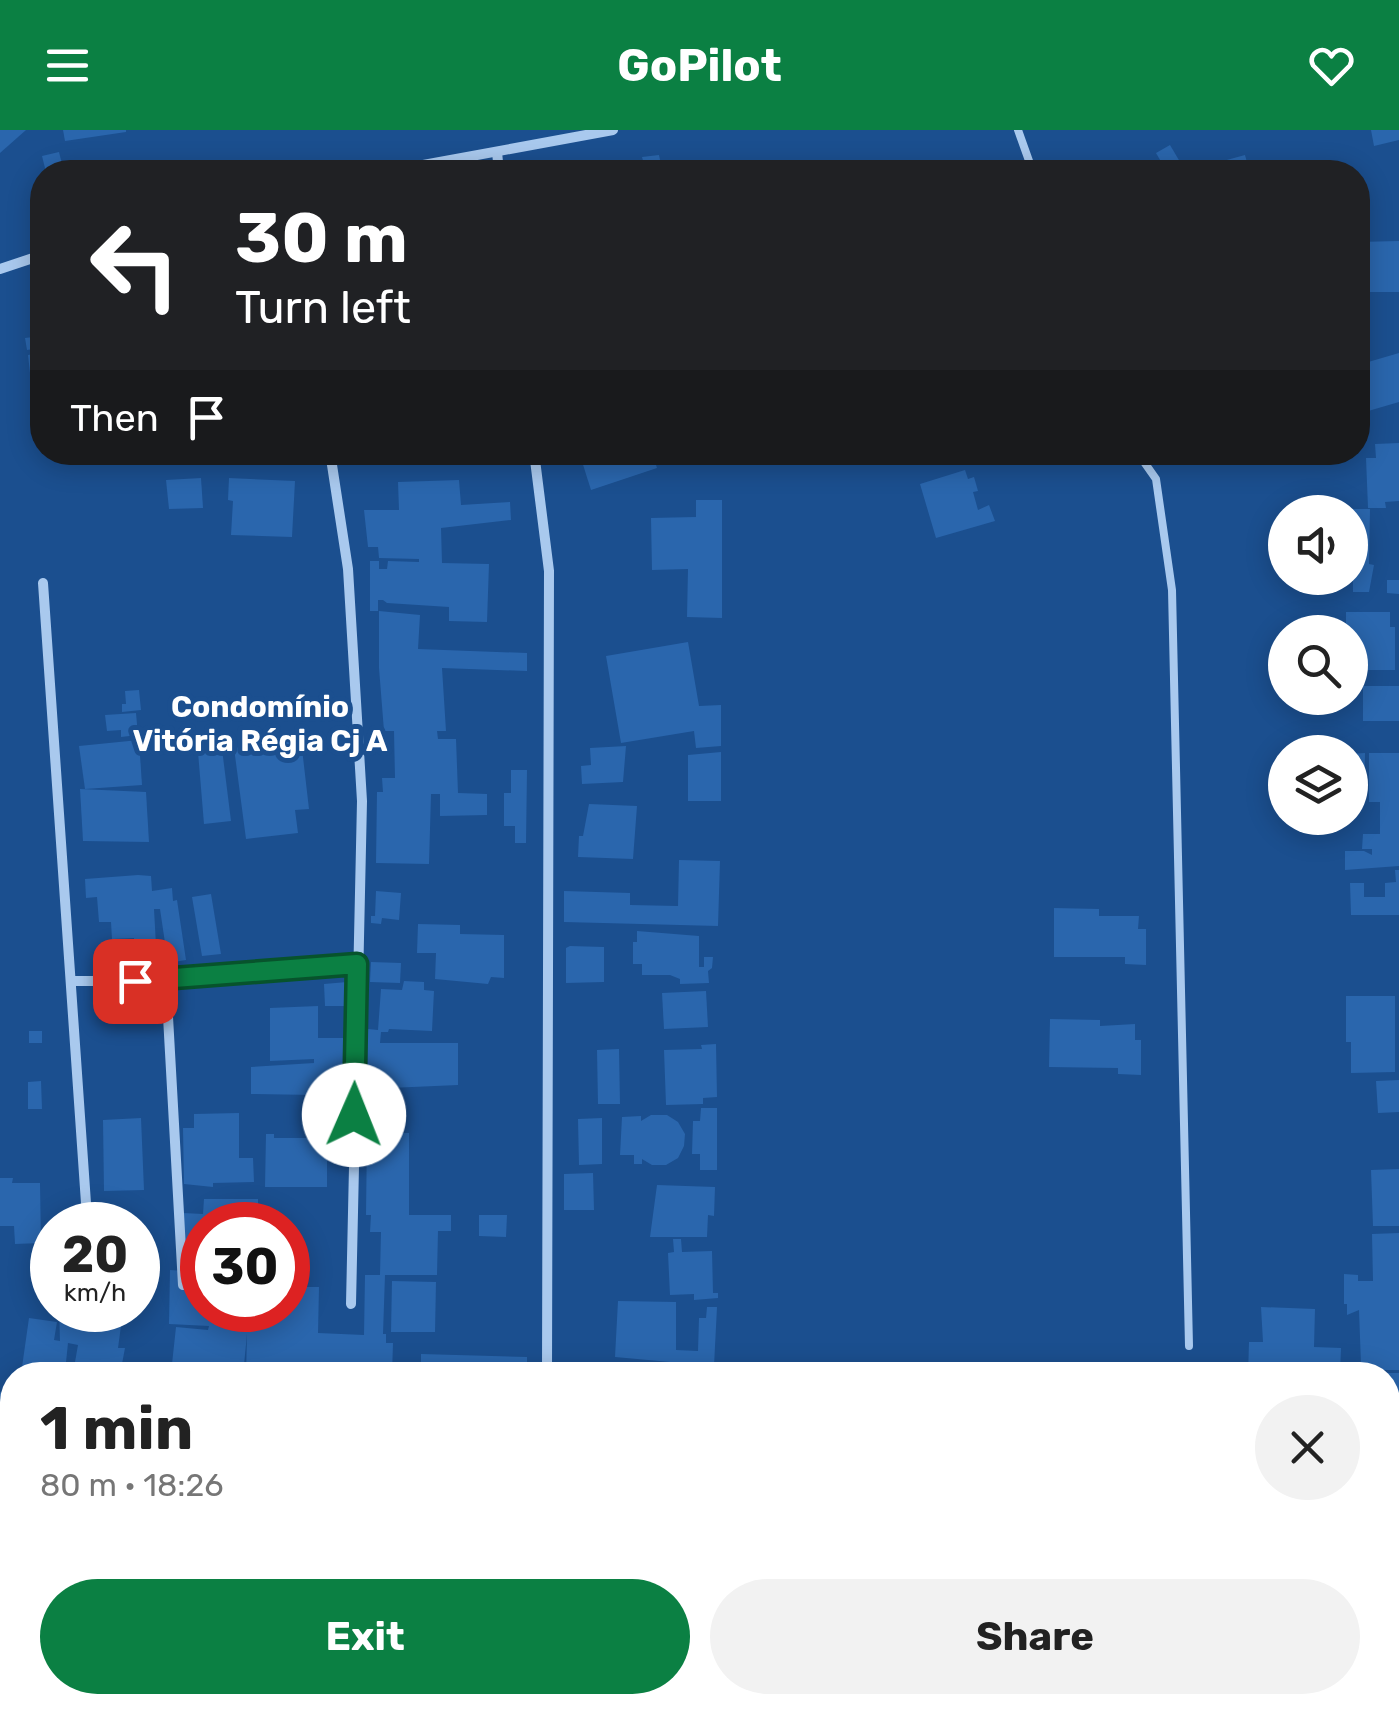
<!DOCTYPE html>
<html lang="en">
<head>
<meta charset="utf-8">
<style>
  body { margin:0; font-family:Rubik,sans-serif; background:#f2f2f2; color:#222; height:100vh; display:flex; flex-direction:column; font-size:38px; white-space:nowrap }
  * { box-sizing:border-box; margin:0 }
  p { font-size:32px; color:#767676 }
  .icon { flex:none; width:55px; height:55px; fill:none; stroke:currentColor; stroke-width:2; stroke-linecap:round; stroke-linejoin:round }
  .map { position:relative; flex:1; overflow:hidden }
  .side { position:absolute; left:0px; top:1232px; width:1400px; height:352px; display:flex; flex-direction:column; background:#fff; border-radius:40px 40px 0 0; box-shadow:0 5px 25px #0003 }
  .side>* { flex:none }
  .hud { position:absolute; left:30px; top:30px; width:1340px; height:305px; border-radius:40px; box-shadow:0 5px 25px #0003; background:#202124; color:#fff; overflow:hidden }
  .buttons { position:absolute; left:1268px; top:365px; display:grid; gap:20px }
  .buttons a { display:grid; place-items:center; width:100px; height:100px; border-radius:50%; background:#fff; box-shadow:0 5px 25px #0003; font-size:50px }
  .speed { position:absolute; left:30px; top:1072px; display:flex; gap:20px; font-size:50px; font-weight:700; text-align:center }
  .speed>* { display:grid; place-content:center; width:130px; height:130px; border-radius:50%; background:#fff; box-shadow:0 5px 25px #0003; line-height:1 }
  .speed small { font-size:25px; font-weight:400 }
  .speed .limit { border:15px solid #d22; background:#fff; color:#111 }
  .pin { position:absolute; display:grid; place-items:center; width:85px; height:85px; color:#fff; margin:-42px; border-radius:20px; box-shadow:0 5px 15px #0006 }
  .me { position:absolute; width:110px; margin:-55px; rotate:1deg; stroke-linejoin:round; filter:drop-shadow(0 0 8px #0008) }
  .turn { display:flex; align-items:center; gap:35px; height:210px; padding:0 40px; font-size:45px }
  .turn .icon { width:130px; height:130px; stroke-width:2.5 }
  .turn b { display:block; font-size:70px; line-height:85px }
  .then { display:flex; align-items:center; height:95px; padding:0 40px; background:#0003; gap:20px; font-size:38px }
  .round { display:grid; place-items:center; flex:none; width:105px; height:105px; border-radius:52px; background:#f2f2f2 }
  .head { display:flex; align-items:center; justify-content:space-between; height:170px; padding:0 40px }
  h1 { font-size:60px; font-weight:700; line-height:75px }
  .button { display:flex; gap:20px; margin-top:auto; padding:20px 40px }
  .button a { flex:1; height:115px; border-radius:60px; background:#0b8043; color:#fff; font-size:40px; font-weight:700; line-height:115px; text-align:center }
  .button a+a { background:#f2f2f2; color:#222 }
  header { display:flex; justify-content:space-between; align-items:center; height:130px; padding:0 40px; background:#0b8043; color:#fff; font-size:45px; font-weight:700 }
  .map>svg:first-child { display:block }
</style>
</head>
<body>
<header><svg class="icon" aria-label="menu" viewBox="0 0 24 24"><path d="M4 6h16M4 12h16M4 18h16"/></svg>GoPilot<svg class="icon" aria-label="heart" viewBox="0 0 24 24"><path d="M12 20l-8-8c-3-5 5-10 8-4 3-6 11-1 8 4z"/></svg></header>
<div class="map">
<svg width="1399" height="1583" viewBox="0 0 1399 1583">
  <rect width="100%" height="100%" fill="#1b4f8f"/>
  <!-- building -->
  <g fill="#2a66ad">
    <polygon points="0,0 26,0 0,23"/>
    <polygon points="63,0 126,0 126,2 65,11"/>
    <polygon points="1371,0 1399,0 1399,10 1374,16"/>
    <polygon points="1170,15 1186,42 1167,42 1156,23"/>
    <polygon points="59,22 64,42 46,42 42,26"/>
    <polygon points="659,25 661,35 645,38 642,27"/>
    <polygon points="1245,25 1248,36 1255,33 1257,42 1226,42 1223,31"/>
    <polygon points="1399,111 1399,162 1358,162 1358,112"/>
    <polygon points="1358,171 1366,171 1367,207 1358,207"/>
    <polygon points="42,206 42,260 32,261 28,225 34,224 33,219 27,220 25,208"/>
    <polygon points="1399,223 1399,272 1358,284 1358,235"/>
    <polygon points="1399,313 1399,371 1385,372 1386,378 1368,378 1366,328 1376,328 1375,314"/>
    <polygon points="579,322 652,322 657,338 591,360"/>
    <polygon points="965,340 968,349 974,347 978,361 973,362 978,380 989,375 995,391 936,408 920,354"/>
    <polygon points="201,348 203,378 169,379 166,350"/>
    <polygon points="229,348 295,351 292,407 231,405 233,371 228,370"/>
    <polygon points="459,350 461,375 510,372 511,390 441,398 442,433 489,434 487,492 449,491 449,477 387,473 383,470 378,470 378,481 370,481 370,431 379,431 379,439 387,439 388,431 419,432 419,429 379,428 378,417 368,417 364,380 399,380 398,352"/>
    <polygon points="696,370 722,370 722,488 687,487 688,439 652,440 651,388 696,387"/>
    <polygon points="1352,379 1370,379 1369,434 1374,435 1369,462 1353,462"/>
    <polygon points="1387,450 1399,450 1399,464 1387,463"/>
    <polygon points="379,481 420,485 418,519 527,523 527,541 442,538 446,601 437,601 438,609 456,609 458,663 487,664 487,685 440,686 440,664 431,664 429,734 376,733 377,662 383,662 382,648 395,648 394,601 384,601 379,538"/>
    <polygon points="1346,482 1390,482 1390,497 1395,497 1395,540 1353,540 1354,500 1346,500"/>
    <polygon points="688,512 699,576 721,575 721,616 696,618 694,601 621,613 606,526"/>
    <rect x="1363" y="556" width="36" height="35"/>
    <polygon points="139,560 141,580 122,582 122,574 126,574 125,561"/>
    <polygon points="136,583 138,605 121,607 121,600 107,601 105,585"/>
    <polygon points="139,610 142,655 85,659 79,616"/>
    <polygon points="301,610 309,679 295,680 298,703 246,709 234,618"/>
    <polygon points="626,616 623,652 582,654 581,636 591,635 590,618"/>
    <polygon points="222,619 231,691 204,694 198,622"/>
    <polygon points="721,622 721,671 688,671 688,625"/>
    <polygon points="1365,623 1364,668 1350,668 1350,624"/>
    <polygon points="1369,623 1399,623 1399,736 1345,740 1345,721 1364,721 1372,725 1372,719 1362,719 1363,704 1380,704 1380,672 1369,672"/>
    <polygon points="511,640 527,640 526,713 515,713 515,696 504,696 504,663 511,663"/>
    <polygon points="80,659 146,662 149,712 83,711"/>
    <polygon points="589,674 637,676 633,729 578,727 579,706 583,706"/>
    <polygon points="679,730 720,731 718,796 564,792 564,761 630,763 630,775 678,776"/>
    <polygon points="1395,740 1399,740 1399,785 1351,785 1350,753 1364,753 1364,767 1385,767 1385,753 1396,752"/>
    <polygon points="138,745 151,746 152,761 172,758 173,771 177,770 186,830 168,833 160,779 154,779 157,833 135,836 134,808 112,809 111,792 99,792 97,767 86,768 85,749"/>
    <polygon points="376,761 401,763 399,790 382,788 381,794 371,793 371,786 375,786"/>
    <polygon points="211,764 221,824 202,826 192,767"/>
    <polygon points="1054,778 1099,779 1099,786 1139,786 1138,799 1146,799 1146,835 1125,834 1125,827 1054,827"/>
    <polygon points="418,794 460,795 460,804 504,805 504,848 491,847 488,854 435,849 436,823 417,823"/>
    <polygon points="637,801 699,806 699,837 704,837 704,827 713,827 712,838 708,841 709,853 680,854 680,849 670,845 642,845 642,834 633,834 633,812 637,812"/>
    <polygon points="570,816 604,817 604,852 566,853 566,818"/>
    <polygon points="371,832 401,833 400,853 370,852"/>
    <polygon points="404,851 424,852 424,860 434,861 432,901 389,899 388,902 381,902 380,913 458,913 458,955 367,959 368,899 378,900 381,859 402,860"/>
    <polygon points="347,852 346,876 325,876 324,854"/>
    <polygon points="706,861 708,897 664,899 662,863"/>
    <polygon points="1346,866 1395,866 1395,942 1351,943 1351,912 1346,912"/>
    <polygon points="318,876 318,908 345,908 346,951 333,951 333,964 341,964 340,1005 313,1005 314,965 251,964 251,937 314,933 314,929 270,931 270,878"/>
    <polygon points="1050,889 1100,890 1100,896 1135,894 1135,910 1141,910 1141,945 1118,944 1118,938 1049,937"/>
    <rect x="29" y="901" width="13" height="12"/>
    <polygon points="716,914 717,967 703,968 703,974 666,975 664,920 702,919 701,915"/>
    <polygon points="619,919 620,974 598,974 597,920"/>
    <polygon points="1399,950 1399,982 1378,983 1376,951"/>
    <polygon points="41,951 42,979 28,979 28,952"/>
    <rect x="367" y="964" width="29" height="14"/>
    <polygon points="701,978 717,978 717,1040 700,1040 700,1024 692,1024 693,991 700,991"/>
    <polygon points="239,983 239,1028 253,1028 254,1052 213,1053 213,1057 184,1054 183,998 194,998 194,984"/>
    <polygon points="651,985 667,985 678,992 685,1004 684,1016 678,1028 666,1035 652,1035 642,1029 642,1034 634,1034 634,1025 620,1025 622,987 641,986 641,991"/>
    <polygon points="141,988 144,1060 104,1061 103,990"/>
    <polygon points="602,988 602,1034 579,1035 578,989"/>
    <polygon points="367,1003 409,1003 409,1085 451,1085 451,1101 438,1101 437,1145 385,1145 383,1204 386,1204 386,1213 393,1213 392,1245 246,1245 247,1204 244,1235 233,1234 232,1245 188,1245 188,1235 172,1234 176,1197 208,1200 209,1196 169,1194 170,1140 202,1142 202,1180 245,1180 245,1187 219,1186 219,1197 262,1200 262,1180 288,1180 288,1143 302,1143 302,1157 319,1157 318,1203 364,1205 365,1145 380,1145 381,1102 370,1102 371,1085 366,1085"/>
    <polygon points="266,1004 274,1004 274,1008 327,1008 327,1057 265,1057"/>
    <polygon points="1399,1039 1399,1096 1373,1096 1371,1040"/>
    <polygon points="593,1043 594,1080 564,1080 564,1044"/>
    <polygon points="0,1048 13,1048 12,1053 40,1053 41,1113 15,1114 14,1096 0,1096"/>
    <polygon points="657,1055 715,1057 714,1086 708,1085 707,1107 650,1107"/>
    <polygon points="204,1069 258,1069 258,1082 265,1082 265,1095 202,1095 202,1112 184,1112 183,1083 203,1084"/>
    <polygon points="479,1085 507,1085 506,1107 479,1106"/>
    <polygon points="1399,1103 1399,1240 1373,1240 1373,1234 1361,1235 1359,1180 1347,1185 1347,1174 1344,1174 1344,1144 1358,1145 1358,1151 1373,1151 1372,1104"/>
    <polygon points="673,1109 681,1109 682,1122 712,1121 713,1163 718,1163 718,1168 694,1170 694,1164 670,1165 668,1123 674,1122"/>
    <polygon points="392,1151 436,1152 435,1202 391,1202"/>
    <polygon points="618,1171 676,1172 676,1220 698,1221 699,1188 706,1188 707,1177 717,1177 714,1236 615,1227"/>
    <polygon points="1261,1177 1315,1179 1314,1217 1341,1218 1340,1243 1248,1245 1249,1212 1263,1212"/>
    <polygon points="59,1180 96,1180 94,1187 112,1190 111,1194 121,1196 118,1218 125,1218 121,1239 75,1232 78,1215 68,1213 65,1242 22,1237 29,1188 57,1192 54,1210 60,1211"/>
    <polygon points="421,1224 527,1227 527,1245 421,1245"/>
    <rect x="1388" y="1243" width="11" height="65"/>
    <polygon points="0,1262 12,1266 8,1293 0,1291"/>
    <polygon points="1399,1312 1399,1377 1388,1377 1388,1313"/>
    <polygon points="1388,1382 1399,1382 1399,1451 1388,1452"/>
    <polygon points="0,1421 12,1424 12,1470 0,1467"/>
    <polygon points="1388,1461 1399,1461 1399,1521 1393,1521 1393,1504 1388,1505"/>
    <polygon points="1399,1525 1399,1559 1388,1560 1388,1526"/>
    <polygon points="354,1572 440,1572 440,1583 353,1583"/>
    <rect x="977" y="1572" width="50" height="11"/>
  </g>
  <g fill="none" stroke-linecap="round" stroke-linejoin="round">
    <!-- lane -->
    <g stroke="#a9c9ee" stroke-width="8">
      <polyline points="1018,0 1033,42"/>
      <polyline points="1137,322 1156,349 1172,460 1189,1216"/>
      <polyline points="0,1351 12,1353"/>
    </g>
    <!-- street -->
    <g stroke="#a9c9ee" stroke-width="10">
      <polyline points="497,22 499,42"/>
      <polyline points="385,42 613,0"/>
      <polyline points="0,139 42,125"/>
      <polyline points="330,322 348,439 362,671 351,1174"/>
      <polyline points="534,322 549,441 547,1245"/>
      <polyline points="43,453 86,1073"/>
      <polyline points="72,851 166,851 357,833"/>
      <polyline points="166,851 183,1155"/>
      <polyline points="845,1241 845,1245"/>
      <polyline points="855,1572 855,1583"/>
      <polyline points="1119,1572 1119,1583"/>
      <polyline points="546,1583 546,1572"/>
      <polyline points="1244,1583 1244,1572"/>
    </g>
  </g>
  <g fill="none" stroke-linecap="round" stroke-linejoin="round">
    <!-- route casing -->
    <g stroke="#07532c" stroke-width="25">
      <polyline id="route" points="135,851 357,834 354,985"/>
    </g>
    <!-- route -->
    <use href="#route" stroke="#0b8043" stroke-width="18"/>
  </g>
  <g text-anchor="middle" stroke-width="10" stroke-linejoin="round" paint-order="stroke">
    <!-- quarter labels -->
    <g font-size="30" font-weight="bold" fill="#fff" stroke="#1b4f8f">
      <text x="260" y="587">Condomínio<tspan x="260" dy="34">Vitória Régia Cj A</tspan></text>
    </g>
  </g>
</svg>
<div class="buttons">
<a><svg class="icon" aria-label="sound" viewBox="0 0 24 24"><path d="M4 9h4l5-4v14l-5-4H4zM17 9q2 3 0 6"/></svg></a>
<a><svg class="icon" aria-label="search" viewBox="0 0 24 24"><circle cx="10" cy="10" r="6"/><path d="M15 15l6 6"/></svg></a>
<a><svg class="icon" aria-label="layers" viewBox="0 0 24 24"><path d="M12 4l9 5-9 5-9-5zM3 14l9 5 9-5"/></svg></a>
</div>
<div class="speed"><div>20<small>km/h</small></div><div class="limit">30</div></div>
<div class="pin" style="left:135px;top:851px;background:#d93025"><svg class="icon" aria-label="arrive" viewBox="0 0 24 24"><path d="M6 21V4h12l-3 4 3 4H6"/></svg></div>
<svg class="me" style="left:354px;top:985px" viewBox="-20 -20 40 40"><circle r="19" fill="#fff"/><path d="M0-13L10 11 0 6-10 11z" fill="#0b8043"/></svg>
<div class="hud">
<div class="turn"><svg class="icon" aria-label="left" viewBox="0 0 24 24"><path d="M17 20v-9H6M10 6l-5 5 5 5"/></svg><div><b>30 m</b>Turn left</div></div>
<div class="then">Then<svg class="icon" aria-label="arrive" viewBox="0 0 24 24"><path d="M6 21V4h12l-3 4 3 4H6"/></svg></div>
</div>
<section class="side">
<div class="head"><div><h1>1 min</h1><p>80 m · 18:26</p></div><a class="round"><svg class="icon" aria-label="close" viewBox="0 0 24 24"><path d="M6 6l12 12M18 6L6 18"/></svg></a></div>
<div class="button"><a>Exit</a><a>Share</a></div>
</section>
</div>
</body>
</html>
